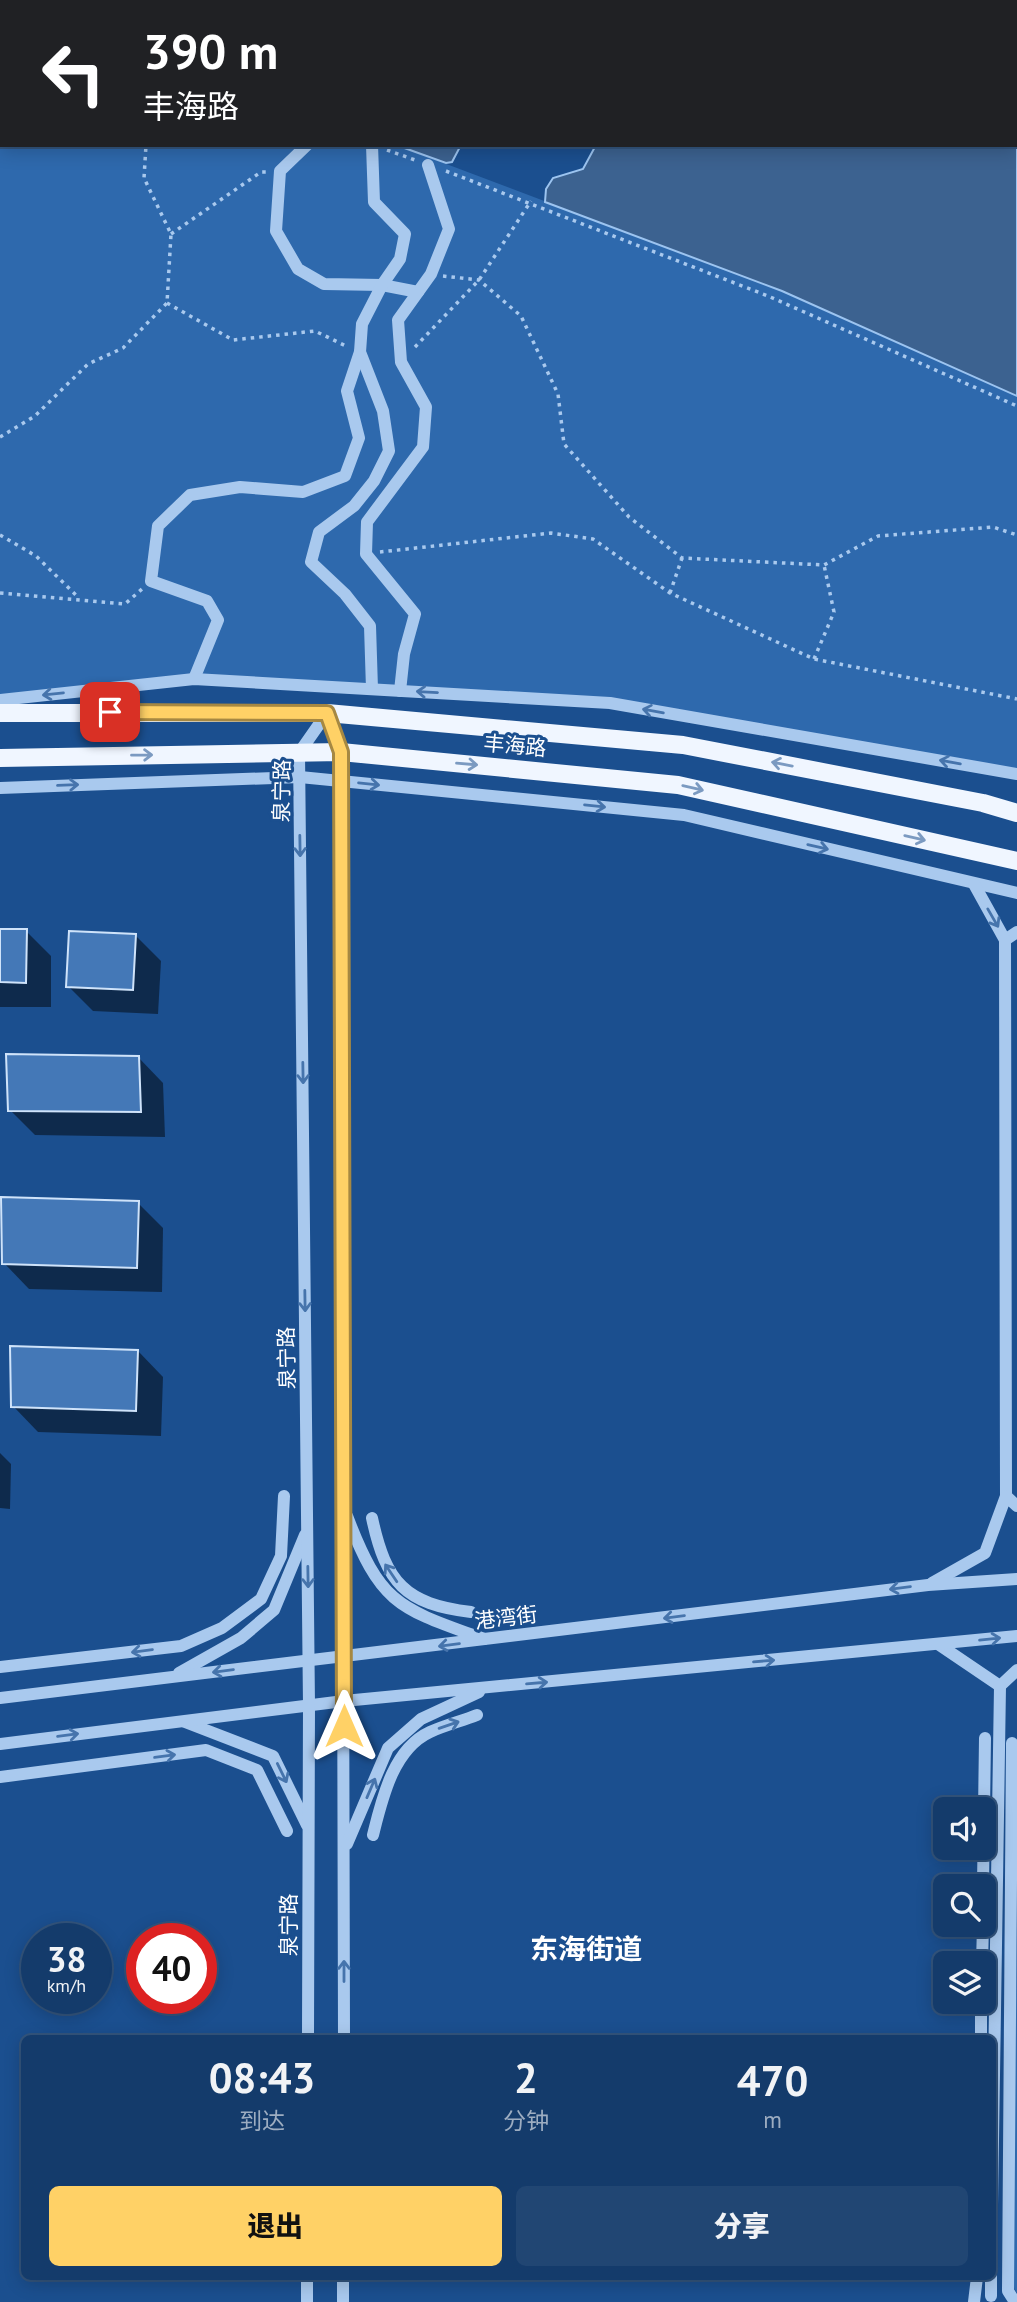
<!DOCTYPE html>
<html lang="zh">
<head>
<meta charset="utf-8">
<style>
  body { margin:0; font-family:"PT Sans","Noto Sans SC",sans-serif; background:#214673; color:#f1f3f6; height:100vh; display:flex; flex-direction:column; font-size:26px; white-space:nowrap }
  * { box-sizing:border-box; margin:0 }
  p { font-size:23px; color:#9dadc1 }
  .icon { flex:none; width:38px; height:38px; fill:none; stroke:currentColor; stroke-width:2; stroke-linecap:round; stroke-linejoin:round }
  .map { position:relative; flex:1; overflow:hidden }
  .panel { position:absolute; left:21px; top:2035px; width:975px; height:245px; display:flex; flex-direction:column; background:#143b6b; border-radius:10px; box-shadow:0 4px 18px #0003,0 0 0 2px #33557e }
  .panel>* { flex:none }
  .banner { position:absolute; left:0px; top:0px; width:1018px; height:147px; box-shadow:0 4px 18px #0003,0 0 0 2px #33557e; background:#202124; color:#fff; overflow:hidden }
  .fabs { position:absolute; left:933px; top:1797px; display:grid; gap:14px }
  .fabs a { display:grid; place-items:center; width:63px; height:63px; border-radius:10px; background:#143b6b; box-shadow:0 4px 18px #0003,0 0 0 2px #33557e; font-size:35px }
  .speed { position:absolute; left:21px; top:1923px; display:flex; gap:14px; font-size:35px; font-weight:700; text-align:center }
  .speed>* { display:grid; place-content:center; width:91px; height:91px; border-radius:50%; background:#143b6b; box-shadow:0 4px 18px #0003,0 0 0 2px #33557e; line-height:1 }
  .speed small { font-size:18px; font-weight:400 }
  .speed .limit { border:10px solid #d22; background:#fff; color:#111 }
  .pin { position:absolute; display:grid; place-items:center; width:60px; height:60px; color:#fff; margin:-30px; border-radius:14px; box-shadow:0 4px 10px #0006 }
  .me { position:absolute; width:77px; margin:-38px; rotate:0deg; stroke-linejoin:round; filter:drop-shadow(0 0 5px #0008) }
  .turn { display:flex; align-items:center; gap:24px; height:147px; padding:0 28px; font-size:32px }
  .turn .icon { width:91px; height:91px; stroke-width:2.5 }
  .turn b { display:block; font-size:49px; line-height:60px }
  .eta { display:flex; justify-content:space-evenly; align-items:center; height:119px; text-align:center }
  .eta b { font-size:42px; font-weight:800; line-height:49px }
  .button { display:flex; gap:14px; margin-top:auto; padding:14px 28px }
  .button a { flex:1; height:80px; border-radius:10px; background:#ffd166; color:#111; font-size:28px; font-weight:800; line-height:80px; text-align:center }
  .button a+a { background:#214673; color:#f1f3f6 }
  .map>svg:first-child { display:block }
</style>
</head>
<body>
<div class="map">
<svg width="1017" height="2302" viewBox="0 0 1017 2302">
  <rect width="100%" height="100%" fill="#1b4f8f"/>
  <!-- green -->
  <g fill="#2e69ad">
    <polygon points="0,89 2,145 396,145 782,291 1017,396 1017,774 610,703 194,679 0,700"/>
    <polygon points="1017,1928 1017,2293 1012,2285"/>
  </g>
  <!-- water -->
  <g fill="#3c6290" stroke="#9cc4f0" stroke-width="2">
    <polygon points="0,0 519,0 519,2 2,2 2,89"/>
    <polygon points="667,0 1017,0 1017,396 782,291 545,202 546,189 553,178 583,169 596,145 1017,145 1017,2"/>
    <polygon points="396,145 461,145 452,162 446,163"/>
  </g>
  <!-- shadow -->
  <g fill="#0007">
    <polygon points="0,931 26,931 51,956 51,1007 0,1007"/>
    <polygon points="136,936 161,961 158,1014 93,1011 68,986"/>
    <polygon points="138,1057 163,1083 165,1137 35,1135 10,1110"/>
    <polygon points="138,1203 163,1228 162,1292 29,1289 4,1263"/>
    <polygon points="138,1351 163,1377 161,1436 38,1432 13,1406"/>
    <polygon points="0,1453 11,1464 10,1509 0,1508"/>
  </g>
  <!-- building -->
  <g fill="#4478b7" stroke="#cfe3fa" stroke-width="2">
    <polygon points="0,929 27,929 26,983 0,982"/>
    <polygon points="69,931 136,934 133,990 66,987"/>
    <polygon points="6,1054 139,1056 141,1112 8,1111"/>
    <polygon points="1,1197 139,1201 137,1268 2,1264"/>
    <polygon points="10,1346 138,1350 136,1411 11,1407"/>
  </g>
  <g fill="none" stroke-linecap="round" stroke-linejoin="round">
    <!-- path -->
    <g stroke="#a9c9ee" stroke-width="3.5" stroke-dasharray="3.5 5" stroke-linecap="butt">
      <polyline points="0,93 2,93"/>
      <polyline points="387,150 415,160"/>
      <polyline points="446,171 768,296 1017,406"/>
      <polyline points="171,234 261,172 268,172"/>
      <polyline points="443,276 479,280 521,316 558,394 564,444 629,517 682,558 824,565 878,536 993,527 1017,535"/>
      <polyline points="167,303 233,340 315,331 348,347"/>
      <polyline points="415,347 479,280 531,201"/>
      <polyline points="0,437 35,416 88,364 123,348 167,303 171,234 144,178 146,145"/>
      <polyline points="0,535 36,556 79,598"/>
      <polyline points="380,552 551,533 593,539 670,593 814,659 1017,699"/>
      <polyline points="0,593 125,604 142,589"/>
      <polyline points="670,593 682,558"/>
      <polyline points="814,659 834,612 824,565"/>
    </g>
    <!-- minor -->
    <g stroke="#a9c9ee" stroke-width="12">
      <polyline points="307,145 280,171 276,231 298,269 324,284 382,285 418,292"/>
      <polyline points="372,145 374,202 405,234 400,259 382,285 362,324 360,352 383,411 389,451 374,481 354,506 319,532 311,562 345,594 370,626 372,689"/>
      <polyline points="194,679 218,620 207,601 151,581 158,526 190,495 240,487 303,492 345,476 359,438 347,391 360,352"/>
      <polyline points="400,691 404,654 415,614 366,554 367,522 423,447 426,407 401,362 398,320 431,274 449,229 428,165"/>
      <polyline points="0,700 194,679 610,703 1017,774"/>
      <polyline points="327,713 341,752 344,2039"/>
      <polyline points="0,788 300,777 684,815 1017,893"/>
      <polyline points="974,884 1005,940 1017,932"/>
      <polyline points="1005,940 1006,1496"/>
      <path d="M347,1516C381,1605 398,1608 484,1639"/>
      <path d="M372,1518C386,1583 405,1604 471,1612"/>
      <polyline points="932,1583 985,1553 1006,1496 1017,1506"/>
      <polyline points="938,1644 1000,1686 1017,1670"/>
      <polyline points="0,1667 181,1646 222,1628 261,1599 281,1556 284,1496"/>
      <polyline points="179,1673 241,1638 274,1610 305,1535"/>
      <polyline points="0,1698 928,1585 1017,1579"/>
      <polyline points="185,1722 273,1756 307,1825"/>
      <polyline points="1012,1743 1008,2291 1015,2302"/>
      <polyline points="0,1744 344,1701 1017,1636"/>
      <polyline points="0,1777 206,1750 257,1770 287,1831"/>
      <path d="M373,1835C382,1799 393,1749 430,1732C445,1725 462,1721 477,1715"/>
      <polyline points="347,1844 388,1748 421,1719 479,1692"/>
      <polyline points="983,1886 985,1738"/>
      <polyline points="982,1964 983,1925"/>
      <polyline points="308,2039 309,1705 299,753 327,713"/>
      <polyline points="981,2039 981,2002"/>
      <polyline points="992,2205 1000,1686"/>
      <polyline points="991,2296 991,2277"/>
      <polyline points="307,2302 307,2277"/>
      <polyline points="343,2302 343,2277"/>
      <polyline points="974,2302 977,2277"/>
    </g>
    <!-- major -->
    <g stroke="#f0f6ff" stroke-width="18">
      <polyline points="0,713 327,713 683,745 983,803 1017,813"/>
      <polyline points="0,758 341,752 678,785 1017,861"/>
    </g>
  </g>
  <!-- one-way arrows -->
  <defs><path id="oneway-shaft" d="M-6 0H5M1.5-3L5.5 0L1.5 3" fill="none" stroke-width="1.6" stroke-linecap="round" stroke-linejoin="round" transform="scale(1.75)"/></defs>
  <g stroke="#4674ac">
    <use href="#oneway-shaft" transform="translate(427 692) rotate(-177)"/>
    <use href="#oneway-shaft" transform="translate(53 694) rotate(174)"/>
    <use href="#oneway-shaft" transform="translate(653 711) rotate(-170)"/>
    <use href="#oneway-shaft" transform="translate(950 762) rotate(-170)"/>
    <use href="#oneway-shaft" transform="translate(369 784) rotate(6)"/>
    <use href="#oneway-shaft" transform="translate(68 785) rotate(-2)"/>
    <use href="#oneway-shaft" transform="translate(595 806) rotate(6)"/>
    <use href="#oneway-shaft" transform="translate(300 846) rotate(89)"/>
    <use href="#oneway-shaft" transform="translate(818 847) rotate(13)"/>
    <use href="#oneway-shaft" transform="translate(993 918) rotate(60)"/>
    <use href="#oneway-shaft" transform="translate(303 1073) rotate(89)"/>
    <use href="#oneway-shaft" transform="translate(305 1301) rotate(89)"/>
    <use href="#oneway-shaft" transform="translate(391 1573) rotate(-124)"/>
    <use href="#oneway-shaft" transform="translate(308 1577) rotate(89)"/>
    <use href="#oneway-shaft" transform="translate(900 1588) rotate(173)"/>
    <use href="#oneway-shaft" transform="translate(674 1617) rotate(173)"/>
    <use href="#oneway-shaft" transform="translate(990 1639) rotate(-6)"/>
    <use href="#oneway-shaft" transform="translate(449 1645) rotate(173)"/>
    <use href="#oneway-shaft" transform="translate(142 1651) rotate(173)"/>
    <use href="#oneway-shaft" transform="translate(764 1661) rotate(-5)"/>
    <use href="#oneway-shaft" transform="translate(223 1671) rotate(173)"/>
    <use href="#oneway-shaft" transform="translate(537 1683) rotate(-5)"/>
    <use href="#oneway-shaft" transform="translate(449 1725) rotate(-19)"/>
    <use href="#oneway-shaft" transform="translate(68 1735) rotate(-7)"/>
    <use href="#oneway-shaft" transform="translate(165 1756) rotate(-8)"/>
    <use href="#oneway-shaft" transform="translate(282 1773) rotate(64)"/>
    <use href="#oneway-shaft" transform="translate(371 1788) rotate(-67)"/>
    <use href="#oneway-shaft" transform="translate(344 1971) rotate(-90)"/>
  </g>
  <g stroke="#7b9ac1">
    <use href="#oneway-shaft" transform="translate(142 755) rotate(-1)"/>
    <use href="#oneway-shaft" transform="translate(467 764) rotate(5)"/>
    <use href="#oneway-shaft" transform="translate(782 764) rotate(-169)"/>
    <use href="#oneway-shaft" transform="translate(693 788) rotate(13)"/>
    <use href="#oneway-shaft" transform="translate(915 838) rotate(13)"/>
  </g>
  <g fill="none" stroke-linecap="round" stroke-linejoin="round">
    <!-- route casing -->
    <g stroke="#a68842" stroke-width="18">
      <polyline id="route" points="110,712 327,713 341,752 344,1726"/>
    </g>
    <!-- route -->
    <use href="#route" stroke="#ffd166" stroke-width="12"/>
  </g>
  <g text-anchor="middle" stroke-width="6" stroke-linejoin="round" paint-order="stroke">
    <!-- street labels -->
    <g font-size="21" fill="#fff" stroke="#1b4f8f">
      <text transform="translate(515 746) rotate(5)" y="7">丰海路</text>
      <text transform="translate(282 791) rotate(-89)" y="7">泉宁路</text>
      <text transform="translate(287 1358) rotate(-91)" y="7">泉宁路</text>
      <text transform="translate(506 1618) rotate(-7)" y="7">港湾街</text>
      <text transform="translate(289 1925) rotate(-90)" y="7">泉宁路</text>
    </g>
    <!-- district labels -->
    <g font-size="28" font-weight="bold" fill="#fff" stroke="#1b4f8f">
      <text x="586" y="1959">东海街道</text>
    </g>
  </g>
</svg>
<div class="fabs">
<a><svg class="icon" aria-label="sound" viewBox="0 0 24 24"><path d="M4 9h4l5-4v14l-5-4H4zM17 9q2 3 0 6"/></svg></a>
<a><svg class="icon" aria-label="search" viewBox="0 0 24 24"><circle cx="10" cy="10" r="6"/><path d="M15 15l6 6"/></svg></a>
<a><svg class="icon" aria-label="layers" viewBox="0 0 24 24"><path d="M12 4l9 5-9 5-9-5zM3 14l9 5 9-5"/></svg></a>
</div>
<div class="speed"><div>38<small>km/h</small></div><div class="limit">40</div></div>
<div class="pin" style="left:110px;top:712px;background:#d93025"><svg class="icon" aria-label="arrive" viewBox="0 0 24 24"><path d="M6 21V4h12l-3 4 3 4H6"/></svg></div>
<svg class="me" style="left:344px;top:1726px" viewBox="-20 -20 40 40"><path d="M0-17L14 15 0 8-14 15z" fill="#ffd166" stroke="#fff" stroke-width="4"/></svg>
<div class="banner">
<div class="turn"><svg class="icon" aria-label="left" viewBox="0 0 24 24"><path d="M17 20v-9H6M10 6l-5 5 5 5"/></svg><div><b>390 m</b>丰海路</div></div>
</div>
<section class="panel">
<div class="eta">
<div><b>08:43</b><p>到达</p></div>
<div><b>2</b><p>分钟</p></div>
<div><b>470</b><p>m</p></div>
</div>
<div class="button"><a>退出</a><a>分享</a></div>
</section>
</div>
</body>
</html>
